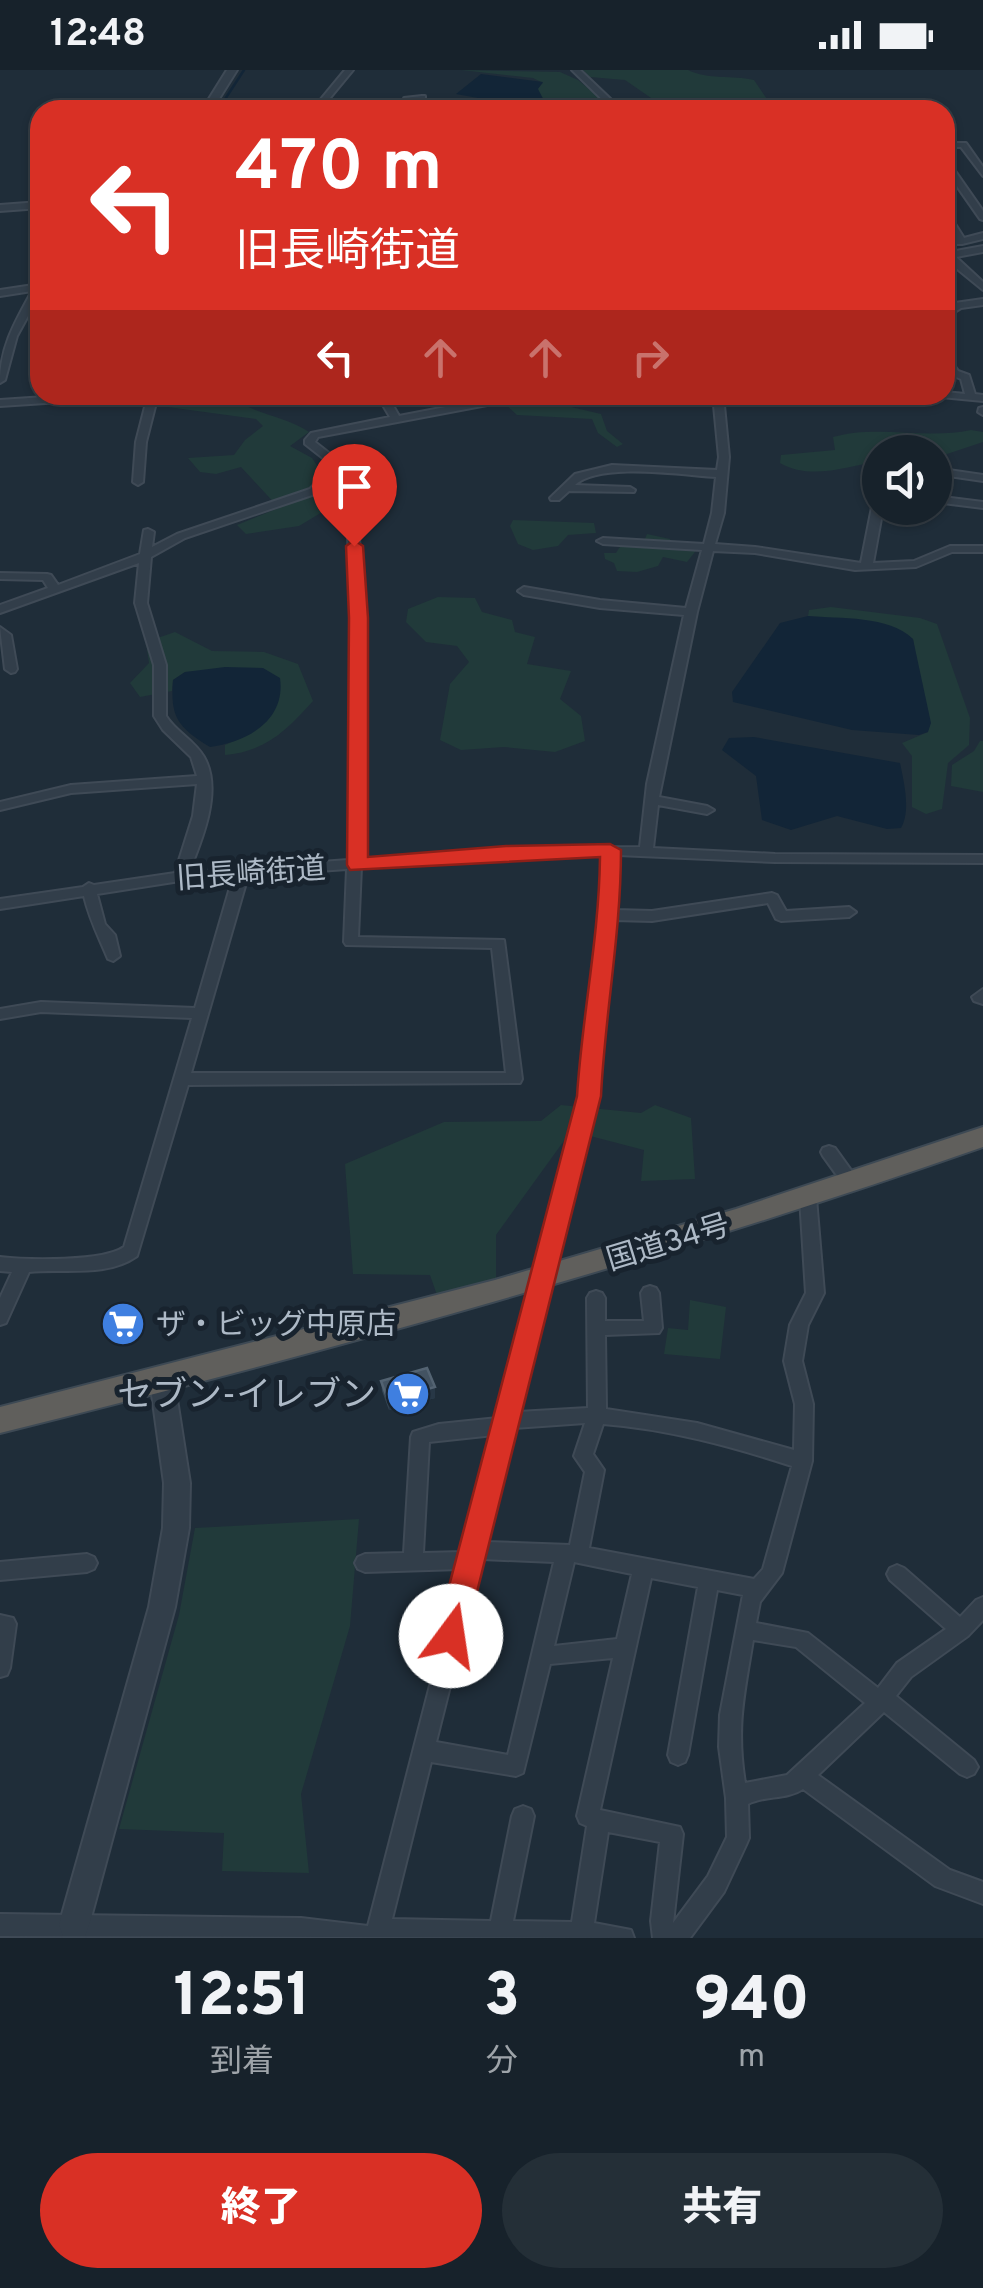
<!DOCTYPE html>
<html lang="ja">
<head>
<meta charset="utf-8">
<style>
  body { margin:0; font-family:Overpass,"Noto Sans JP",sans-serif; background:#242f37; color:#f1f3f6; height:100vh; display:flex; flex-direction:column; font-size:38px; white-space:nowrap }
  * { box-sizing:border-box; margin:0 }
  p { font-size:32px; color:#9ea4a9 }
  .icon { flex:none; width:55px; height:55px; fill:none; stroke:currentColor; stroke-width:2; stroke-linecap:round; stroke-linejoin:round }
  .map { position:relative; height:1868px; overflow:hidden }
  .details { display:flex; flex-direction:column; background:#17222b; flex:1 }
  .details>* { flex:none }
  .banner { position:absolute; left:30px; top:30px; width:925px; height:305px; border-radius:30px; box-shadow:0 2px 8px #0004,0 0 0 2px #363f47; background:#d93025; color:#fff; overflow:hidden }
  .buttons { position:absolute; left:862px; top:365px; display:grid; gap:20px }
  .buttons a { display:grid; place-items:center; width:90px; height:90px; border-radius:50%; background:#17222b; box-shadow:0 2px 8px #0004,0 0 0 2px #363f47; font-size:50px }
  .pin { position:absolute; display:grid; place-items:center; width:85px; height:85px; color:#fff; margin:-102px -42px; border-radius:50% 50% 50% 0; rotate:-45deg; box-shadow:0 0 10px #0007 }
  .pin .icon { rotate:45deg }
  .me { position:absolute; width:110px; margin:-55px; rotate:14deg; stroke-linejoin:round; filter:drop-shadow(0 0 8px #0008) }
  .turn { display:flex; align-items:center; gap:35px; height:210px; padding:0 40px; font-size:45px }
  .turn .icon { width:130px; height:130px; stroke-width:2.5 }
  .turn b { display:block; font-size:70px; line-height:85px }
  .lanes { display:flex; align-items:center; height:95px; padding:0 40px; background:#0003; justify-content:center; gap:50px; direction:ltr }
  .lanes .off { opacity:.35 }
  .eta { display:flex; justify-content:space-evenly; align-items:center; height:170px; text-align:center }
  .eta b { font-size:60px; font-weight:800; line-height:70px }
  .action { display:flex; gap:20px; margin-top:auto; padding:20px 40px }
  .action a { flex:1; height:115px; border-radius:60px; background:#d93025; color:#fff; font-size:40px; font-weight:800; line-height:115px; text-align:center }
  .action a+a { background:#242f37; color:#f1f3f6 }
  .status { display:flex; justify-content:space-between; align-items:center; height:70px; padding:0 50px; background:#17222b; direction:ltr }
  .status svg { height:28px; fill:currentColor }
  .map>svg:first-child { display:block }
</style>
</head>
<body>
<div class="status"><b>12:48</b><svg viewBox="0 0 49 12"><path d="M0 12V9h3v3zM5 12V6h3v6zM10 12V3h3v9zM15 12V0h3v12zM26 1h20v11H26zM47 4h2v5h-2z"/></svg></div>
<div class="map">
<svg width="983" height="1868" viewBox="0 0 983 1868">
  <rect width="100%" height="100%" fill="#1f2d39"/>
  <!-- green -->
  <g fill="#213a3a">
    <polygon points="461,0 560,2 578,10 614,40 549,40 537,19 543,13 533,8"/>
    <path d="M583,0H688C708,10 732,5 754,10L773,38L790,40H720L717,34L654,30L625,10L590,7Z"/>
    <path d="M166,325H230C252,345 284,345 309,362L290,376L312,388L332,418L324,441L299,456L246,464L237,455L279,438L241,397L216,404L200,402L188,388L234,385L245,370L263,356L256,349L168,337Z"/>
    <polygon points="537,329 601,344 607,361 623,374 617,377 598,363 592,349 517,345 504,333"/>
    <path d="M971,360L983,362V372L935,388V382H880V391C848,396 811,411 780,393L781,385L835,380L833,367C878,354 925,370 971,360Z"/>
    <polygon points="513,450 594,453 596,463 568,465 558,476 533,480 518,474 510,456"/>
    <polygon points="647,464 670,469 672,477 698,478 687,492 663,487 658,496 637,502 617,501 614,493 605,489 604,483 616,483 621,475 642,476"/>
    <polygon points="438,527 475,528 482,542 512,550 515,562 535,567 527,594 571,601 560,629 581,646 585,671 555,682 504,677 461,680 440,670 450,614 469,592 457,576 426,572 406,552 408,539"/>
    <polygon points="831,537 920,548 937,554 970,648 969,675 948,693 942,739 926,744 912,737 912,686 902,673 928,662 913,569 867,551 808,546 809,540"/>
    <path d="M175,562L212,581L264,582L298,594L313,631C287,660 265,682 225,685V675L252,663L263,598L185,602L173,610L172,621L140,627L130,613L149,593L146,572Z"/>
    <polygon points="980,671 983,671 983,722 951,716 952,695 974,681"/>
    <polygon points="561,1035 641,1043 655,1035 691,1048 695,1109 641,1111 644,1080 571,1061 496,1165 496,1210 437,1225 430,1205 353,1204 345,1094 444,1052 541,1051"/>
    <polygon points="690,1230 726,1237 720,1289 664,1284 668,1258 688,1260"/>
    <polygon points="359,1449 350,1556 301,1724 309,1803 222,1801 224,1763 119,1759 179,1545 195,1458"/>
  </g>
  <!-- water -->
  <g fill="#122537">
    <polygon points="481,4 543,12 538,19 549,40 501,40 489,30 456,24"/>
    <path d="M808,546C840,549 889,545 913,569L931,653L928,662L919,665L852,660L733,632L732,622L780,553Z"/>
    <path d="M225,597L263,598L280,608C286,650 248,672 210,677C178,657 170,648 173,610L185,602Z"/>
    <path d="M754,667L900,693C904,712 911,741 901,758L887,759L837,746L791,760L762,750L756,706L722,680L729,668Z"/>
  </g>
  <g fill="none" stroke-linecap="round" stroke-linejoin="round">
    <!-- stream -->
    <polyline stroke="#122537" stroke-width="2.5" points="218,40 244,0"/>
    <!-- minor casing -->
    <g stroke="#3f4a56" stroke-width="4">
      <g id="minor">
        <polygon points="345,0 353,0 320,40 312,40"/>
        <polygon points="572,0 580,0 622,40 613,40"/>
        <polygon points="422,26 425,26 425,30 411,32 413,38 461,33 468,40 460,40 459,38 405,40 404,28"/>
        <polygon points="945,73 966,73 983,97 983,106 961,77 945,77"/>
        <polygon points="945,90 948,91 983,141 983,150 980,149 945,99"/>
        <polygon points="945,142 948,143 964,168 983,163 983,169 962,174 945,174 945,168 956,168 945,152"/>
        <polygon points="983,176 983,182 956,187 983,212 983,220 945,189 945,183"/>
        <path d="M40,214V224L17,266L5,310L0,313C0,277 15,252 32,221L0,226V220Z"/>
        <polygon points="983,229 983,235 961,238 945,248 945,240 955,233"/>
        <path d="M945,286L948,287L958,301L969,305L975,324L983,325V331L941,327L940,325H945V322L965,324L961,309C948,304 945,299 945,286Z"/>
        <polygon points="75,325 126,325 121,328 0,336 0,330"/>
        <polygon points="148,325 158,325 146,372 143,412 138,415 133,412 136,372"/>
        <path d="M377,325H387L399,346L508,325H529L524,328L318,367L315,372L343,394L359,412L358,446L365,590L362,789L505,778L640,777L647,714L684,545L600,538L524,525L518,521L524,517L600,530L686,538L702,480L603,474L597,471L603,468L704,474L712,443L716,407C682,405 600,392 575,415L630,417L635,420L634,422L569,421L559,430H551L550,428L575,404L612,395L717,400L719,387L713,325H723L729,387L724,443L715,474L755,477L861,493L875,422L880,419V438H883L873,493L914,491L950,476H983V482H952L916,497L855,500L755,483L713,481L697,542L659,727L707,736L714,740L707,744L658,735L653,778L775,784L983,785V793L775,792L618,785L615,840L652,841L772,823L777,825L786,841L849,837L856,842L849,847L781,851L776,849L768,833L652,851L614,850L597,1026L518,1342L588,1338L587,1228L590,1223L596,1221L602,1223L605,1228V1251H644L641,1223L644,1218L650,1216L656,1218L659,1223L662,1258L659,1263L605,1265L606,1339L697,1353L794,1380L795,1334L784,1291L790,1255L806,1223L800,1128L802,1124H814L816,1128L824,1223L808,1255L802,1291L813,1334L812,1391L782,1503L760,1532L756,1553L808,1563L878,1618L897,1593L946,1559L890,1510L887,1504L890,1498L897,1495L904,1498L960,1547L976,1530L983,1527V1550L968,1566L911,1607L896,1626L974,1690L978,1697L974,1704L967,1707L960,1704L884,1642L818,1705L950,1800L983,1812V1834L935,1816L803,1719C786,1730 765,1725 748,1734L749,1768L746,1775L724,1822L690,1868H653L651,1851L660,1772L608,1762L594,1853L631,1860L634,1868L0,1866V1844L301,1848L368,1856L460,1499L365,1502L358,1499L355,1493L358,1487L365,1484L404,1483L411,1367L413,1362L439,1354L498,1348L581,1026L601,842L604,784L505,786L361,797L358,867L504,870L522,1009L520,1013L188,1015L137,1186C106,1208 64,1198 29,1202L6,1253L0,1255V1228L12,1202L0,1201V1187C27,1190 103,1192 124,1177L192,948L41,942L0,949V939L41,932L195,938L233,807L180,811L97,824L105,854L115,865L120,886L113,891L108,889C99,867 90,851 84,826L0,839V829L83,817L89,813L94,815L175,803L193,746L197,714L71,723L0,740V732L71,715L197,706L191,687L163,660L154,646V595L135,533L139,493L0,543V535L48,518L43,510L0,509V503L47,504L51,505L58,515L140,484L144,460L148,459L154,462L152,477L177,464L310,419L333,396L305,374V370L311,363L390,347ZM339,402L349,413C345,459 351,505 352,551C353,631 351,710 348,790L189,802C202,770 223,720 204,687C194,670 176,662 166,646V595L147,533L151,487L185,468L318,423ZM347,799L344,872L346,875L492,878L506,1003H191L248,806ZM585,1353L574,1386L585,1402L570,1475L486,1472L514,1358ZM603,1354C668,1359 730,1376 792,1396L763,1499L754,1509L589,1478L604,1400L593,1384ZM494,1365L463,1482L423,1483L429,1372ZM482,1489L554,1492L508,1685L436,1672ZM574,1492L632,1504L617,1569L554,1576ZM651,1508L698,1517L668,1685L671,1692L678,1695L685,1692L688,1685L717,1520L743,1525L720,1645L719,1677L726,1728L727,1767L708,1806L673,1853L683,1764L680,1757L600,1740ZM753,1570L796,1577L865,1633L787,1705L745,1713C736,1657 744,1625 753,1570ZM613,1588L577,1746L580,1753L587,1756L572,1852L513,1851L534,1746L531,1739L523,1736L515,1739L512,1746L491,1851L392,1849L431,1692L516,1706L523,1703L550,1594Z"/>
        <polygon points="983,337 983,345 978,342 979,338"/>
        <polygon points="935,398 983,405 983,411 935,404"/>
        <polygon points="935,426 983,432 983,438 935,432"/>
        <polygon points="0,557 11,565 17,599 15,602 11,603 5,599"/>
        <polygon points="983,919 983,934 974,931 972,927"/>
        <polygon points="829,1076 835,1078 858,1110 860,1114 858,1118 846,1118 823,1086 821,1082 823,1078"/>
        <polygon points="87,1484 94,1487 97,1493 94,1499 87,1502 0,1510 0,1492"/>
        <polygon points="0,1545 13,1548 16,1554 10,1598 7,1605 0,1607"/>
      </g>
    </g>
    <!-- tertiary casing -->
    <g stroke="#3f4a56" stroke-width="4">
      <g id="tertiary">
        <polygon points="227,0 237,0 212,40 202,40"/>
        <polygon points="40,132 40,138 0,141 0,135"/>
        <polygon points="162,1300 170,1303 174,1310 190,1413 189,1458 175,1537 89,1855 85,1866 63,1866 59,1855 149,1537 163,1458 164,1413 150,1310 154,1303"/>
      </g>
    </g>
    <!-- trunk casing -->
    <g stroke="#3d4954" stroke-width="4">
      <path id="trunk" d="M983,1057V1077C660,1190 332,1280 0,1363V1337L495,1210L736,1139Z"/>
    </g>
    <!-- minor -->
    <use href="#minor" fill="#323e4a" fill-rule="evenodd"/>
    <!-- tertiary -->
    <use href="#tertiary" fill="#323e4a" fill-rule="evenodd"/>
    <!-- trunk -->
    <use href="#trunk" fill="#605f5c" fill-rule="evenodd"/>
  </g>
  <!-- wall -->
  <polygon fill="#364756" points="381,1311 435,1328 389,1340 382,1321"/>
  <!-- shaded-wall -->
  <polygon fill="#273746" points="435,1317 435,1328 389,1340 388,1330"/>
  <!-- building -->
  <polygon fill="#435362" stroke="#536372" stroke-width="2.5" points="427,1298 435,1317 388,1330 381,1311"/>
  <!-- route -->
  <path fill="#d93025" stroke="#8d1f18" stroke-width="2.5" d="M354,470L363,476L368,548V787L506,776L610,774L621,780C621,863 605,944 601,1026L466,1566L461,1576L451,1580L440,1576L436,1566L577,1026C582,946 599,868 600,787L350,800L347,795L349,548L346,476Z"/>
  <!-- icons -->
  <defs>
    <g id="supermarket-disc" transform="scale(2.25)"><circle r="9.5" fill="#3f7fe0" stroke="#18232e"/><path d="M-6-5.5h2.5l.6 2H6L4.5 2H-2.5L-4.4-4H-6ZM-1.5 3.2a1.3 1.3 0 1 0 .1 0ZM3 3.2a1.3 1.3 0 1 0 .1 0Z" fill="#fff"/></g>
  </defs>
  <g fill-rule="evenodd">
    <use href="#supermarket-disc" x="123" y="1254"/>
    <use href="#supermarket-disc" x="408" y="1324"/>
  </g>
  <g text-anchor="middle" stroke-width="10" stroke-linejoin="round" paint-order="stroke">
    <!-- street labels -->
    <g font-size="30" fill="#adb9c6" stroke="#18232e">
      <text transform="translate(251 803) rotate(-4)" y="10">旧長崎街道</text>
      <text transform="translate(668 1172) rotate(-17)" y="10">国道34号</text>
    </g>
    <!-- poi labels -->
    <g font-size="30" fill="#adb9c6" stroke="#18232e" text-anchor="start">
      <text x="156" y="1264">ザ・ビッグ中原店</text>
    </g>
    <!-- near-poi labels -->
    <g font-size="35" fill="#adb9c6" stroke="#18232e" text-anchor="end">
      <text x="376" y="1336">セブン-イレブン</text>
    </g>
  </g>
</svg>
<div class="buttons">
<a><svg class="icon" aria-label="sound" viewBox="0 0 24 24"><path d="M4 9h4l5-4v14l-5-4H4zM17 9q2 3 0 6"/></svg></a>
</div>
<div class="pin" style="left:354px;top:476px;background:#d93025"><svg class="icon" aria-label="arrive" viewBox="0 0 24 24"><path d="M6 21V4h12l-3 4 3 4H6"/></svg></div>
<svg class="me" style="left:451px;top:1566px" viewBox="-20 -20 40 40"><circle r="19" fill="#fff"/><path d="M0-13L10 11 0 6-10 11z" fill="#d93025"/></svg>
<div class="banner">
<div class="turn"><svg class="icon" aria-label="left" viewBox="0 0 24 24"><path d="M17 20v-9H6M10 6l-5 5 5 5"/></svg><div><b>470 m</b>旧長崎街道</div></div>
<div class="lanes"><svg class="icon" aria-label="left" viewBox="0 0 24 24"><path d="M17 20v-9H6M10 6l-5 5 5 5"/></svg><svg class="icon off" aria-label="ahead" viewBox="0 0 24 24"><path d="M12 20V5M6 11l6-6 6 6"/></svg><svg class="icon off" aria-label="ahead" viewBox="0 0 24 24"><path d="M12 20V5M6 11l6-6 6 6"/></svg><svg class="icon off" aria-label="right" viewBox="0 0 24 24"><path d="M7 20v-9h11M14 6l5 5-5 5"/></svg></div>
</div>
</div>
<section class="details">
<div class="eta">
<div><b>12:51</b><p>到着</p></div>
<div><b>3</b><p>分</p></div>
<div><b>940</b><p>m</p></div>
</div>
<div class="action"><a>終了</a><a>共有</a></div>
</section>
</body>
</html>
